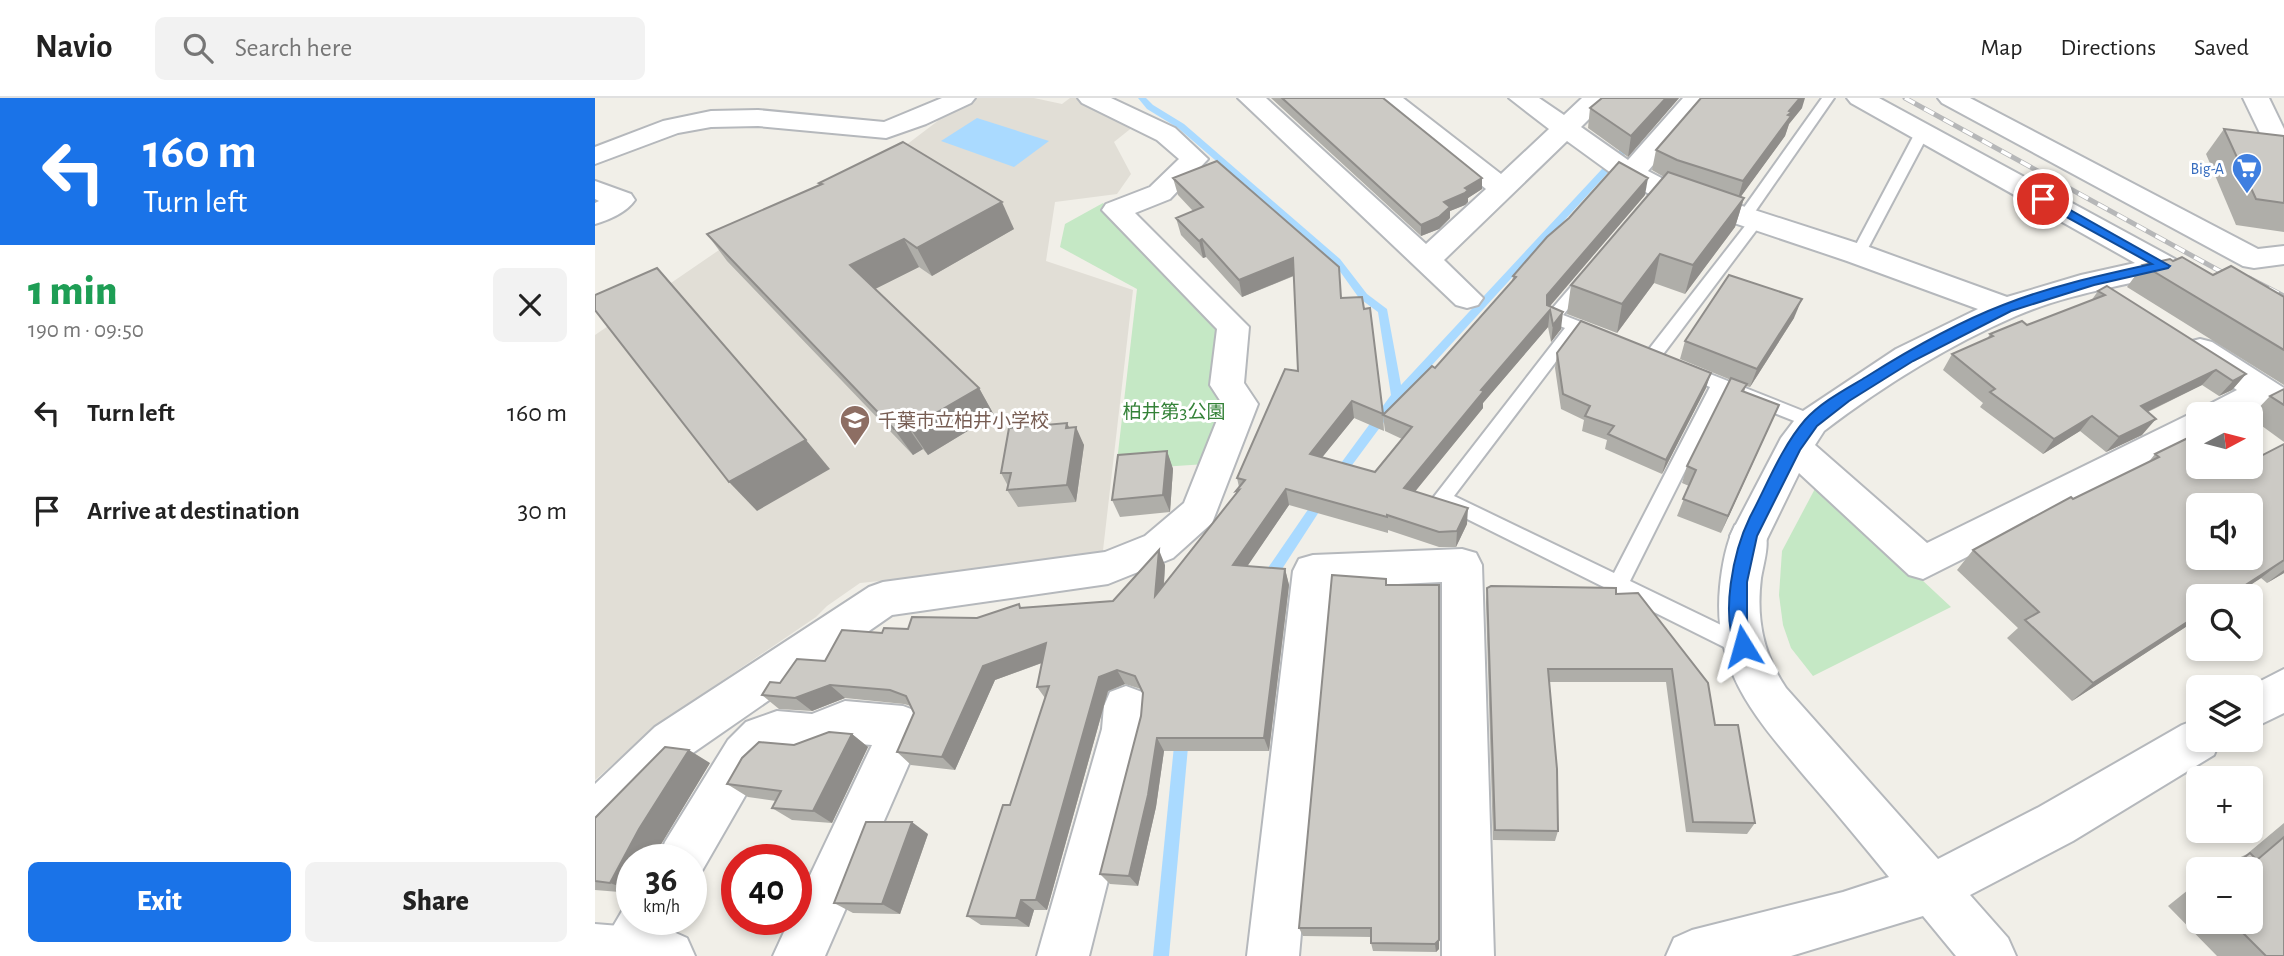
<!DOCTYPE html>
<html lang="en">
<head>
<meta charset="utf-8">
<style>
  body { margin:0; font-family:"Alegreya Sans","Noto Sans JP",sans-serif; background:#f2f2f2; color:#222; height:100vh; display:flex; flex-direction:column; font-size:26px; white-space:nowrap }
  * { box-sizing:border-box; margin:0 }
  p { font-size:23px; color:#767676 }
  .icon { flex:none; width:38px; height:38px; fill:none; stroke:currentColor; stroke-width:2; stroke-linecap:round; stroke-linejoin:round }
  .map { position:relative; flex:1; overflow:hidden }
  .sheet { display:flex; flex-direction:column; background:#fff; width:595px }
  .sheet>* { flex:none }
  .top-card { background:#1a73e8; color:#fff; overflow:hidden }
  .needle { width:46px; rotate:83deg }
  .buttons { position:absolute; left:1591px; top:304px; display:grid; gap:14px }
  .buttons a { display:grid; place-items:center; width:77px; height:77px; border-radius:10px; background:#fff; box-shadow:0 4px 10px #0003; font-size:35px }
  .speed { position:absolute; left:21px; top:746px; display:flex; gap:14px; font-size:35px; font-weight:700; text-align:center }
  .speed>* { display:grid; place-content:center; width:91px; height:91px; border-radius:50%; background:#fff; box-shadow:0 4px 10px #0003; line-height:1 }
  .speed small { font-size:18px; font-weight:400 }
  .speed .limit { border:10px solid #d22; background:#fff; color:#111 }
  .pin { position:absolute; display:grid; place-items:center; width:60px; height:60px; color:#fff; margin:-30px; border:4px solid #fff; border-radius:50%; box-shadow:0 2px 7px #0007 }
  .me { position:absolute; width:77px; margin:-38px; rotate:352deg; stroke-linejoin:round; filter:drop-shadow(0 0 5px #0008) }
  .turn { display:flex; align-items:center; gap:24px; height:147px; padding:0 28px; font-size:32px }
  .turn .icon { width:91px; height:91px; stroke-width:2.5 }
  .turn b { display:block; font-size:49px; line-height:60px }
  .round { display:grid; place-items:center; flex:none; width:74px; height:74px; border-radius:10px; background:#f2f2f2 }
  .headline { display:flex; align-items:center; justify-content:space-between; height:119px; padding:0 28px }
  h1 { font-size:42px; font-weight:800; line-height:52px; color:#1e9e55 }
  .primary-button { display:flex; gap:14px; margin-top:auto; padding:14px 28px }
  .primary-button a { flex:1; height:80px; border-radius:10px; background:#1a73e8; color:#fff; font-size:28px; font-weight:800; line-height:80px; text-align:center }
  .primary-button a+a { background:#f2f2f2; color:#222 }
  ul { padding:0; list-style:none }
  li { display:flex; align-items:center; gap:21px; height:98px; padding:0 28px }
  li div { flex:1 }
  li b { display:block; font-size:26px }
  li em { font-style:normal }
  header { display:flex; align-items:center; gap:42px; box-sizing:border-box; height:98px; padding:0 35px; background:#fff; border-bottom:2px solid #e0e0e0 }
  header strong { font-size:33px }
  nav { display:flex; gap:38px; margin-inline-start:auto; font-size:24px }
  .search { width:490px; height:63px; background:#f2f2f2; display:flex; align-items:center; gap:18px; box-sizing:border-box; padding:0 24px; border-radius:10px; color:#767676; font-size:26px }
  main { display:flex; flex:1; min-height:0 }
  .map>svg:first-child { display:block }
</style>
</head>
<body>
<header>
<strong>Navio</strong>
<div class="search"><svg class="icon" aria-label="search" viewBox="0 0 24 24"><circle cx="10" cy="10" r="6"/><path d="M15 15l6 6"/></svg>Search here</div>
<nav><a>Map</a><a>Directions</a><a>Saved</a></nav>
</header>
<main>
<section class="sheet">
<div class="top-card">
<div class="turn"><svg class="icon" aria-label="left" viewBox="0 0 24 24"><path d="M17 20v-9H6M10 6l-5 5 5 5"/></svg><div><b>160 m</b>Turn left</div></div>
</div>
<div class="headline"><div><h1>1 min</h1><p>190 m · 09:50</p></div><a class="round"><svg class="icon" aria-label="close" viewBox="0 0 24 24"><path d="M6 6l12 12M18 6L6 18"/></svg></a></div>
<ul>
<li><svg class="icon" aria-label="left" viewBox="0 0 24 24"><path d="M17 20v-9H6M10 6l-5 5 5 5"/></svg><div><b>Turn left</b></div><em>160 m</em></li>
<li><svg class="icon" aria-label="arrive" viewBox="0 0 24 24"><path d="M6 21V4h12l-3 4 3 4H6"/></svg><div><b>Arrive at destination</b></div><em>30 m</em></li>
</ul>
<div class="primary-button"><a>Exit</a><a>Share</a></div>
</section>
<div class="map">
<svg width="1689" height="858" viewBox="0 0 1689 858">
  <rect width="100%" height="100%" fill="#f1efe8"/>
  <!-- education -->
  <polygon fill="#e1ded6" points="373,0 439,0 467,6 475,0 481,0 539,28 519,44 536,76 522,96 460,104 451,163 538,192 507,461 265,485 232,508 221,519 62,627 0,682 0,237 165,124 215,120"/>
  <!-- green -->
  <g fill="#c5e8c5">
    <polygon points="508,105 629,234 635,303 611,366 521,372 542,191 465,149 470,126"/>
    <polygon points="1223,385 1356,509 1218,578 1196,550 1188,527 1184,497 1187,453"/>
  </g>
  <!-- water -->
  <polygon fill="#aadaff" points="382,20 454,43 419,69 346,43"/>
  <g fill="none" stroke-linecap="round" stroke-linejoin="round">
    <!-- stream -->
    <g fill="#aadaff" fill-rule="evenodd">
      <polygon points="543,0 551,0 558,7 589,26 745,161 772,196 792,211 806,287 1034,42 1041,44 806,301 746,382 738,382 736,379 738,376 796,297 783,214 764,200 739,165 583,30 552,11"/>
      <polygon points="727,395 731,397 733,400 731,403 676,488 671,489 666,488 665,484 666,480 723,397"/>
      <polygon points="587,631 592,633 594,638 574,858 558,858 580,638 582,633"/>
    </g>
    <!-- service casing -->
    <g stroke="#b5b8bc" stroke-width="4">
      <g id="service">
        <polygon points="1227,0 1239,0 1155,121 1145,121 1143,118"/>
        <polygon points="1327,31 1334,35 1270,156 1268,159 1258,159 1256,156 1320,35"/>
        <polygon points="1162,118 1169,122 1063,263 1051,263 1049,259 1051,255 1157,119"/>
        <polygon points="991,175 999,180 968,217 986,224 988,228 859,398 1019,475 1115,289 1083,276 1081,272 1083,268 1095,268 1223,319 1226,324 1223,329 1217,330 1129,295 1035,483 1155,541 1159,548 1155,555 1148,557 1141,555 840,405 838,400 970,230 952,223 950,219 986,177"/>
      </g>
    </g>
    <!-- minor casing -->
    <g stroke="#b5b8bc" stroke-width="4">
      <g id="minor">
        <polygon points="347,0 380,0 376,5 331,26 291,40 163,28 116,29 83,35 0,66 0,49 68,23 116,13 163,12 289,24"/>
        <polygon points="483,0 516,0 580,30 613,61 575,101 540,115 654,229 649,285 663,306 617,425 578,460 513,486 297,517 92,659 17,736 0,743 0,686 60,629 274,489 288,484 510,454 550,438 589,405 628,307 615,287 622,231 507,112 511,106 555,89 584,61 562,42 487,5"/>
        <path d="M643,0H671L831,146L891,91L779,0H808L906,76L954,31L914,0H944L969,17L987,0H1015L986,29L1033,62L1088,0H1115L1053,73L1076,85L1274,149L1412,199L1486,177L1540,165L1256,5L1252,0H1284L1580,161L1584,168L1580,175C1527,188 1471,196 1421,218C1352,248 1288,288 1229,333L1220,347L1332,445L1591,318L1607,315L1611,308L1642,292L1593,260L1589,252L1593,244L1605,241L1617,244L1689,290V318L1668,309L1653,317H1603V343L1328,481L1314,477L1204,375L1168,449L1154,454L1140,449L1135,438L1186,340L1205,315L1301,251L1383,211L1252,163L1056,97L1016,75L972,43L849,162L888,200L883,207L872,210L861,207Z"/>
        <polygon points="1648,0 1674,0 1689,31 1689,66 1680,64 1676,58"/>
        <path d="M0,83L36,96L40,102C32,114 14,122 0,126V105L4,103L0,101Z"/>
        <polygon points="867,451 881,455 887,467 899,858 847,858 847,484 737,489 704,858 652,858 698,473 704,461 718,457"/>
        <polygon points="531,588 547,594 553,608 551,631 494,858 442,858 507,631 509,608 515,594"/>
        <polygon points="250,603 308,608 324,614 330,629 230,858 178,858 195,821 201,821 201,807 277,647 251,645 217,658 182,655 165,672 104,778 96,782 96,761 63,761 70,744 133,642 151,624 182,613 217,616"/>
        <polygon points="37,801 37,821 76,821 58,858 6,858 13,837 33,803"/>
      </g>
    </g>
    <!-- tertiary casing -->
    <g stroke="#b5b8bc" stroke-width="4">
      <g id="tertiary">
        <polygon points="1343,0 1375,0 1663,151 1689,148 1689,166 1659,170 1648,168 1347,5"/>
        <path d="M1154,422L1168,427C1176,444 1169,462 1166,480C1161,521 1168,556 1191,590L1343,761L1444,709L1587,627L1603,621V642H1625L1619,657L1478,743L1375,797L1413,840L1421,858H1361L1328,818L1196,858H1071L1079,840L1097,832L1248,794L1294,779C1267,746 1240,713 1212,681C1161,620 1117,573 1125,489C1127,468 1131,446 1140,427Z"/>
        <polygon points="1689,571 1689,615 1656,631 1656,590 1652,590"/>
        <polygon points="0,826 74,832 92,840 100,858 0,858"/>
      </g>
    </g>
    <!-- service -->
    <use href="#service" fill="#fff" fill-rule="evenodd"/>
    <!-- minor -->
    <use href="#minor" fill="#fff" fill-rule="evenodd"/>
    <!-- tertiary -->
    <use href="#tertiary" fill="#fff" fill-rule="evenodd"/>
    <!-- rail casing -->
    <g stroke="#b6b7b8" stroke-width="5">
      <g id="rail">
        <polyline points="1310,0 1643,183"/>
        <polyline points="1654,180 1689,198"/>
      </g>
    </g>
    <!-- rail -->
    <use href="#rail" stroke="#fff" stroke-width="3.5" stroke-dasharray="11" stroke-linecap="butt"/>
  </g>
  <!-- wall -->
  <g fill="#afaea9">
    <polygon points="676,0 788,0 887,80 887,91 873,100 873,104 870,107 855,113 855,120 844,131 826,138"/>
    <polygon points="1084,0 1033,59 993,30 995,10"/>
    <polygon points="1207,10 1194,26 1190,38 1145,99 1149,100 1140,129 1090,196 1059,185 1022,235 972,216 976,187 1069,79 1057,72 1061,52"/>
    <polygon points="1629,31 1689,38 1689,134 1641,127 1611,56"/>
    <polygon points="578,80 747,200 769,211 788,316 789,333 759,320 727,359 780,374 807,341 790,333 788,317 840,270 917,184 918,178 1050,97 954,208 966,231 956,244 953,229 888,305 888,310 820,393 872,426 861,449 844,449 793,432 793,435 694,407 652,468 690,471 694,487 674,653 569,653 561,709 543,788 515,786 505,776 546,618 548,595 546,591 530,586 513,593 452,812 439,812 434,829 386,827 372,818 415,707 450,600 442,589 447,565 400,582 360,672 316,667 302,654 319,615 316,608 309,606 250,600 217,613 184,611 167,597 185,585 287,535 382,520 427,510 518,503 570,467 569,487 642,395 641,393 644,389 642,380 703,273 699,178 647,199 611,159 608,160 586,137 581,120 598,113 583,97"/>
    <polygon points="224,85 419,131 337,178 324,169 280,191 384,290 399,317 333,357 328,351 318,357 132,163 112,136 225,87"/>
    <polygon points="1578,163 1618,177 1689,199 1689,287 1532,189 1548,167"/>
    <polygon points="1503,193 1651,276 1637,292 1624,298 1607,287 1553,314 1547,337 1511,354 1485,333 1448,356 1385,309 1388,305 1348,272 1357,256 1392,241 1395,236 1432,227 1496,203"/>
    <polygon points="1199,220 1155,289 1151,288 1149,294 1176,325 1126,435 1082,418 1094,388 1087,385 1092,368 1136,282 1085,261 1090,243"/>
    <polygon points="962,255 1111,290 1067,376 1010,351 1012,342 987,333 989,322 966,311 960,270"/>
    <polygon points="1689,291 1689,344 1656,320 1656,318 1675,298"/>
    <polygon points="472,325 474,330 489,347 481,404 423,409 412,392 413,388 406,375"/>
    <polygon points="1689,346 1689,475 1672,485 1666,480 1637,499 1603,499 1603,521 1477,603 1412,540 1423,530 1362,472 1378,452 1478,401 1552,366 1560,356 1642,370"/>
    <polygon points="572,353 578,371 575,414 525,419 517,402"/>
    <polygon points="791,487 844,851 841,854 778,853 776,845 776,839 708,838 704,830"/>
    <polygon points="892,490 1021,496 1120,627 1160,725 1152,736 1091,734 1071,584 954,584 963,733 960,743 898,742 891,504"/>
    <polygon points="257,636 273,649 237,725 197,722 177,710 181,703 153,699 132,686 199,647"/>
    <polygon points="115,665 68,743 37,761 37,795 0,792 0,720"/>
    <polygon points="1689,725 1689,858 1622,858 1573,808 1603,784 1603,824 1656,824 1656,772 1619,772 1652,756"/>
    <polygon points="333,736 305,816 258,815 239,805"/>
  </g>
  <!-- shaded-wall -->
  <g fill="#8f8d8a">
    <polygon points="1071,0 1084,0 1033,59 1036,38"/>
    <polygon points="1205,0 1210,0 1207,10 1194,26 1190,38 1142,104 1148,83 1194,13"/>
    <polygon points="887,80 887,91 873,100 873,104 870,107 855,113 855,120 844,131 826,138 826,127 849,104"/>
    <polygon points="1053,80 1050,97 950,214 952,197"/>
    <polygon points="1149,100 1140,129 1090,196 1098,167"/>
    <polygon points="407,104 419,131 337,178 322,150"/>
    <polygon points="309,141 324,169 272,195 255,167"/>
    <polygon points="607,141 611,159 608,160 604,143"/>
    <polygon points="1065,156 1059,185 1022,235 1027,206"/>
    <polygon points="698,160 700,177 647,199 644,182"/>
    <polygon points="1207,201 1199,220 1155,289 1162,271"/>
    <polygon points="955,212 953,229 888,305 888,310 810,406 809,390 886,292"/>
    <polygon points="968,214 966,231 956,244 958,227"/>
    <polygon points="1621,272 1607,287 1533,323 1546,308"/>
    <polygon points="1116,275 1111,290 1067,376 1071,362"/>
    <polygon points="1651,276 1637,292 1624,298 1638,283"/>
    <polygon points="384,290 399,317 333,357 315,330"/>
    <polygon points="757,303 759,320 717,372 715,356"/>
    <polygon points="1184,307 1176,325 1126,435 1133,418"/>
    <polygon points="1497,318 1485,333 1448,356 1459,341"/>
    <polygon points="1561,321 1547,337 1511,354 1524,339"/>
    <polygon points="310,325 328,351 318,357 299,331"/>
    <polygon points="472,325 479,340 481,329 489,347 481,404 472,387 471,330"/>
    <polygon points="211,342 235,371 162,413 134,384"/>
    <polygon points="572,353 578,371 575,414 568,397"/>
    <polygon points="691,391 694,407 643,482 638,467"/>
    <polygon points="873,410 872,426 861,449 862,433"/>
    <polygon points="564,452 570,467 567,513 560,498"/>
    <polygon points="1689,462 1666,480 1637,499 1632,499"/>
    <polygon points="690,471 694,487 674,653 669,640"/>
    <polygon points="1689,472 1689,475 1672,485"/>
    <polygon points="1603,517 1603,521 1477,603 1498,585"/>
    <polygon points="451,545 460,560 400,582 360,672 347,659 388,568"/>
    <polygon points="522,572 530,586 513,593 452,812 441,802 504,579"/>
    <polygon points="235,587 250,600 217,613 200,600"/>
    <polygon points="257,636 273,649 237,725 218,713"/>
    <polygon points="562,640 569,653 561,709 543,788 534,778"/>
    <polygon points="94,652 115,665 68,743 58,761 37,761 37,793 15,785 44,731"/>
    <polygon points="317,724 333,736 305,816 287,806"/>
    <polygon points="426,802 439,812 434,829 421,820"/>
    <polygon points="844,842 844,851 841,854 840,846"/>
  </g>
  <!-- building -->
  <g fill="#cccac5" stroke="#8f8d8a" stroke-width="2" fill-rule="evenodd">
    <polygon points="687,0 788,0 887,80 870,90 873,92 870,95 849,104 855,109 844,119 826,127"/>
    <polygon points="1007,0 1071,0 1036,38 995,10"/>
    <polygon points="1106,0 1205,0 1194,13 1197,14 1193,17 1196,18 1148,83 1082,62 1061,52"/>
    <polygon points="1629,31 1689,38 1689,105 1661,101"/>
    <polygon points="308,44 407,104 322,150 309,141 255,167 384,290 315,330 310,325 299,331 112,136 227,86 224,85"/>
    <polygon points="622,63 744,169 746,200 767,199 769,211 775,210 788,316 757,303 715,356 780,374 817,329 788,317 837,268 840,270 921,179 918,178 952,139 974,120 1024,64 1053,80 952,197 952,207 968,214 958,227 955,212 886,292 889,293 809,390 873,410 862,433 844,434 792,417 792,419 691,391 638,467 690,471 669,640 562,640 553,697 534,778 505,776 546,618 548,595 540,578 522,572 504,579 441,802 426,802 421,820 372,818 408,707 415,707 454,588 442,589 451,545 388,568 347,659 302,654 319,615 311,598 295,592 235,587 200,600 167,597 175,584 185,585 202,561 230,563 247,532 287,535 289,530 313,531 317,519 382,520 424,506 425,510 518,503 564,452 560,498 644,392 641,393 650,382 642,380 690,271 703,273 698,160 644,182 607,141 604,143 581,120 608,109 578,80"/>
    <polygon points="1073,74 1149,100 1098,167 1065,156 1027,206 976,187"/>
    <polygon points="1587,159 1618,177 1636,168 1689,199 1689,252 1548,167 1575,161 1578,163"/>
    <polygon points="62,170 211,342 134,384 0,212 0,197"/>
    <polygon points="1134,177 1207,201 1162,271 1090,243"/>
    <polygon points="1512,188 1651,276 1638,283 1621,272 1546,308 1561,321 1524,339 1497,318 1459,341 1395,294 1400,291 1357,256 1398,238 1395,236 1427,223 1432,227 1510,197 1503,193"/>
    <polygon points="986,223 1116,275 1071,362 1013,336 1019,328 990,318 995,308 968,296 962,255"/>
    <polygon points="1136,280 1152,286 1147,293 1184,307 1133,418 1088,401 1101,372 1092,368"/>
    <polygon points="1689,291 1689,307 1675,298"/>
    <polygon points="472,325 471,330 481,329 472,387 412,392 416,375 406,375 414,330"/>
    <path d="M1597,338L1603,342V369H1640L1642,370L1644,369H1656V363L1689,346V462L1632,499H1603V517L1498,585L1430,522L1444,514L1378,452L1476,399L1478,401L1564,359L1560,356ZM1603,408H1656V460H1603Z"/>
    <polygon points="572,353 568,397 517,402 523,357"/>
    <polygon points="737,477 791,481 791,487 844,487 844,842 840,846 776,845 776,830 704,830"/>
    <polygon points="896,488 1021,490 1021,496 1043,495 1113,585 1120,627 1143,627 1160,725 1098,724 1077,571 953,571 962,671 963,733 900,732 892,490"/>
    <polygon points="234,634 257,636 218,713 177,710 186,693 132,686 147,660 164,644 199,647"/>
    <polygon points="70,649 94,652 44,731 15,785 0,783 0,720"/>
    <polygon points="271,724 317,724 287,806 239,805"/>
    <polygon points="1689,739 1689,858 1671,858 1637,824 1656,824 1656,772 1633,772 1655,755 1662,762"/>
  </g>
  <!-- route -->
  <path fill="#1a73e8" stroke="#114b97" stroke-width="2" d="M1444,99H1452L1575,168L1573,170L1499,187L1416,213L1318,263L1254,303L1222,328L1205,352L1162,438L1152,484V522L1157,548L1155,554L1148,556L1142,554C1125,517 1138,454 1155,419C1172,387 1186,350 1210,322C1226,304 1251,291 1271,279C1314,252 1361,225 1408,207C1456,188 1507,177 1557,166L1444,104Z"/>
  <!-- icons -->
  <defs>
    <g id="supermarket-pin" transform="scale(1.575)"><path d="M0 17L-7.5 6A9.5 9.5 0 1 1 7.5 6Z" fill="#3f7fe0" stroke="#fff"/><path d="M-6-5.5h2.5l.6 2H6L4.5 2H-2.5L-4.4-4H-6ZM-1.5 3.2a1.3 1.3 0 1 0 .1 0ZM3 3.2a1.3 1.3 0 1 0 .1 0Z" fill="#fff"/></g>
    <g id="school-pin" transform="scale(1.575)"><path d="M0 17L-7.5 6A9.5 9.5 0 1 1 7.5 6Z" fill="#8d6e63" stroke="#fff"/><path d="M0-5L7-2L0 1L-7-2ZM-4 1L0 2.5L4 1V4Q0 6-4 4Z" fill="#fff"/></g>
  </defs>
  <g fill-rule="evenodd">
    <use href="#supermarket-pin" x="1652" y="70"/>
    <use href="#school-pin" x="260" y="322"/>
  </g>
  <g text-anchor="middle" stroke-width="6" stroke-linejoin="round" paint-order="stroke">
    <!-- far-shop labels -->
    <g font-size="16" fill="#366cbe" stroke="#fff" text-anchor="end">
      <text x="1629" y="76">Big-A</text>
    </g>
    <!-- park labels -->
    <g font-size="19" fill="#348238" stroke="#fff">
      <text x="579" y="320">柏井第3公園</text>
    </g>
    <!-- education labels -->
    <g font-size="19" fill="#785e54" stroke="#fff" text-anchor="start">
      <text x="283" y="329">千葉市立柏井小学校</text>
    </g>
  </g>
</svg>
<div class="buttons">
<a><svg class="needle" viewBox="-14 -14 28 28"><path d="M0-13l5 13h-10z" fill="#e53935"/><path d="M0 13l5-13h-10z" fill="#767676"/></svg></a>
<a><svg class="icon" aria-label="sound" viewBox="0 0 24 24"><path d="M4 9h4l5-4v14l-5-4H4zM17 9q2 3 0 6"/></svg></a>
<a><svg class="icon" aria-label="search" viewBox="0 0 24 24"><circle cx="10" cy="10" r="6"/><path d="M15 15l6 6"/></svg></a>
<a><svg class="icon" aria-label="layers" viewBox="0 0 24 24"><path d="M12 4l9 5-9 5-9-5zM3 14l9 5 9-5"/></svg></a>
<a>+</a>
<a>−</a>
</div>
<div class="speed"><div>36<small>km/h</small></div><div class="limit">40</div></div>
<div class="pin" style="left:1448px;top:101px;background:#d93025"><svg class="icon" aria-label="arrive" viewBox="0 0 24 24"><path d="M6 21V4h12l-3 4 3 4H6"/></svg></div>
<svg class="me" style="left:1148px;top:548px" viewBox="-20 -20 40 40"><path d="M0-17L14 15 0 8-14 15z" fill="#1a73e8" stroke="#fff" stroke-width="4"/></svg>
</div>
</main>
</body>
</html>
